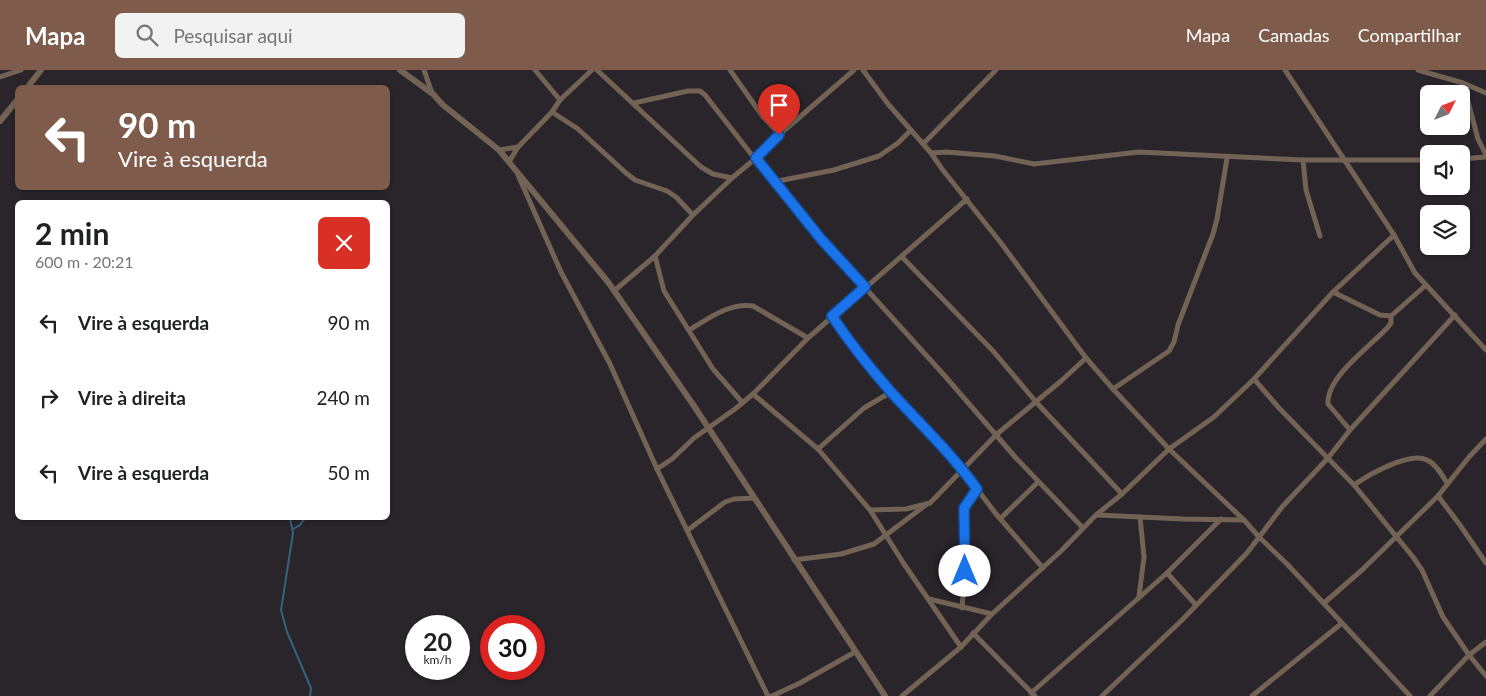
<!DOCTYPE html>
<html lang="pt">
<head>
<meta charset="utf-8">
<style>
  body { margin:0; font-family:Lato,sans-serif; background:#f2f2f2; color:#202124; height:100vh; display:flex; flex-direction:column; font-size:19px; white-space:nowrap }
  * { box-sizing:border-box; margin:0 }
  p { font-size:16px; color:#757577 }
  .icon { flex:none; width:28px; height:28px; fill:none; stroke:currentColor; stroke-width:2; stroke-linecap:round; stroke-linejoin:round }
  .map { position:relative; flex:1; overflow:hidden }
  .sheet { position:absolute; left:15px; top:130px; width:375px; height:320px; display:flex; flex-direction:column; background:#fff; border-radius:8px; box-shadow:0 1px 4px #0004 }
  .sheet>* { flex:none }
  .hud { position:absolute; left:15px; top:15px; width:375px; height:105px; border-radius:8px; box-shadow:0 1px 4px #0004; background:#7e5b4a; color:#fff; overflow:hidden }
  .needle { width:32px; rotate:48deg }
  .buttons { position:absolute; left:1420px; top:15px; display:grid; gap:10px }
  .buttons a { display:grid; place-items:center; width:50px; height:50px; border-radius:8px; background:#fff; box-shadow:0 1px 4px #0004; font-size:25px }
  .speed { position:absolute; left:405px; top:545px; display:flex; gap:10px; font-size:25px; font-weight:700; text-align:center }
  .speed>* { display:grid; place-content:center; width:65px; height:65px; border-radius:50%; background:#fff; box-shadow:0 1px 4px #0004; line-height:1 }
  .speed small { font-size:12px; font-weight:400 }
  .speed .limit { border:8px solid #d22; background:#fff; color:#111 }
  .pin { position:absolute; display:grid; place-items:center; width:42px; height:42px; color:#fff; margin:-51px -21px; border-radius:50% 50% 50% 0; rotate:-45deg; box-shadow:0 0 5px #0007 }
  .pin .icon { rotate:45deg }
  .me { position:absolute; width:55px; margin:-28px; rotate:0deg; stroke-linejoin:round; filter:drop-shadow(0 0 4px #0008) }
  .turn { display:flex; align-items:center; gap:18px; height:105px; padding:0 20px; font-size:22px }
  .turn .icon { width:65px; height:65px; stroke-width:2.5 }
  .turn b { display:block; font-size:35px; line-height:42px }
  .round { display:grid; place-items:center; flex:none; width:52px; height:52px; border-radius:8px; background:#f2f2f2 }
  .headline { display:flex; align-items:center; justify-content:space-between; height:85px; padding:0 20px }
  h1 { font-size:30px; font-weight:700; line-height:38px }
  ul { padding:0; list-style:none }
  li { display:flex; align-items:center; gap:15px; height:75px; padding:0 20px }
  li div { flex:1 }
  li b { display:block; font-size:19px }
  li em { font-style:normal }
  header { display:flex; align-items:center; gap:30px; box-sizing:border-box; height:70px; padding:0 25px; background:#7e5b4a; color:#fff }
  header strong { font-size:24px }
  nav { display:flex; gap:28px; margin-inline-start:auto; font-size:18px }
  .search { width:350px; height:45px; background:#f2f2f2; display:flex; align-items:center; gap:12px; box-sizing:border-box; padding:0 18px; border-radius:8px; color:#757577; font-size:19px }
  .map>svg:first-child { display:block }
</style>
</head>
<body>
<header>
<strong>Mapa</strong>
<div class="search"><svg class="icon" aria-label="search" viewBox="0 0 24 24"><circle cx="10" cy="10" r="6"/><path d="M15 15l6 6"/></svg>Pesquisar aqui</div>
<nav><a>Mapa</a><a>Camadas</a><a>Compartilhar</a></nav>
</header>
<div class="map">
<svg width="1486" height="626" viewBox="0 0 1486 626">
  <rect width="100%" height="100%" fill="#29252b"/>
  <g fill="none" stroke-linecap="round" stroke-linejoin="round">
    <!-- stream -->
    <g stroke="#33637d" stroke-width="2">
      <polyline points="290,448 293,463 281,540 287,562 311,618 310,626"/>
      <polyline points="293,459 300,455 305,448"/>
    </g>
    <!-- minor -->
    <g stroke="#736355" stroke-width="5">
      <polyline points="424,0 432,23"/>
      <polyline points="535,0 560,30"/>
      <polyline points="597,0 701,97 713,104 732,108"/>
      <polyline points="730,0 763,47 780,65"/>
      <polyline points="863,0 888,34 931,83 942,99 1001,173 1086,288 1113,319 1169,379 1244,450 1259,467 1288,495 1410,626"/>
      <polyline points="1285,0 1394,165 1415,203 1486,280"/>
      <polyline points="1418,0 1463,13 1486,23"/>
      <polyline points="0,7 21,0"/>
      <polyline points="1463,13 1478,69 1486,85"/>
      <polyline points="634,33 688,21 700,21 705,25 773,112 821,169 944,305 1016,388 1083,458"/>
      <polyline points="552,42 578,59 626,103 635,110 667,121 676,127 693,145"/>
      <polyline points="923,74 996,0"/>
      <polyline points="499,80 518,77"/>
      <polyline points="931,83 946,82 995,86 1034,94 1139,82 1303,90 1429,90"/>
      <polyline points="1461,89 1486,87"/>
      <polyline points="1303,90 1306,120 1320,166"/>
      <polyline points="509,92 518,77 552,42 560,30 592,0"/>
      <polyline points="518,105 561,202 610,294 657,399 768,626"/>
      <polyline points="773,112 834,100 879,86 898,73 911,60"/>
      <polyline points="655,186 664,221 713,299 742,332"/>
      <polyline points="902,187 994,282 1036,332 1122,424"/>
      <polyline points="614,221 655,186 693,145 732,108 756,88 779,65 854,0"/>
      <polyline points="1333,222 1380,245 1391,246 1426,215"/>
      <polyline points="832,246 863,289 891,322 962,399 996,444 1043,498"/>
      <path d="M689,260C708,249 730,232 753,236L808,268"/>
      <polyline points="1254,309 1279,338 1354,415 1413,487 1422,500 1443,547 1469,585 1486,606"/>
      <polyline points="1113,319 1169,281 1174,272 1178,255 1213,164 1217,149 1227,88"/>
      <polyline points="753,324 818,379 870,440 906,439 930,433 997,364 1061,311 1086,288"/>
      <path d="M1350,360L1328,334C1326,307 1371,276 1388,257L1391,253V246"/>
      <polyline points="818,379 864,338 891,322"/>
      <polyline points="657,399 672,389 694,368 735,339 753,324 808,268 967,129"/>
      <path d="M1354,415C1368,405 1410,381 1427,390C1436,394 1442,405 1447,413"/>
      <polyline points="1438,426 1460,455 1486,493"/>
      <polyline points="870,440 904,494 961,577"/>
      <polyline points="1097,445 1183,449 1244,450"/>
      <polyline points="1001,448 1038,412"/>
      <polyline points="688,460 725,432 734,429 755,428"/>
      <polyline points="794,490 841,484 874,474 927,434"/>
      <polyline points="1167,503 1196,535"/>
      <polyline points="1139,526 1144,487 1140,447"/>
      <polyline points="929,529 992,544"/>
      <polyline points="1324,533 1362,500 1438,426 1469,387 1486,369"/>
      <polyline points="962,538 965,501 965,438 977,419"/>
      <polyline points="973,563 1035,626"/>
      <polyline points="1031,623 1167,503 1221,449"/>
      <polyline points="772,626 800,613 855,582"/>
      <polyline points="902,626 961,577 992,544 1061,481 1096,445 1122,424 1169,379 1214,347 1254,309 1333,222 1394,165"/>
      <polyline points="1102,626 1181,551 1247,483 1282,437 1328,388 1350,360 1455,245"/>
      <polyline points="1252,626 1342,553"/>
      <polyline points="1430,626 1469,585 1486,572"/>
    </g>
    <!-- tertiary -->
    <g stroke="#736355" stroke-width="6">
      <polyline points="400,0 433,24 443,35 499,80 608,212 692,333 885,626"/>
      <polyline points="27,18 41,0"/>
      <polyline points="0,51 18,29"/>
    </g>
  </g>
  <g fill="none" stroke-linecap="round" stroke-linejoin="round">
    <!-- route casing -->
    <g stroke="#114b97" stroke-width="12">
      <path id="route" d="M779,65L756,88L821,169L865,217L832,246C850,273 870,298 891,322C920,354 952,384 977,419L964,438L965,501"/>
    </g>
    <!-- route -->
    <use href="#route" stroke="#1a73e8" stroke-width="9"/>
  </g>
</svg>
<div class="buttons">
<a><svg class="needle" viewBox="-14 -14 28 28"><path d="M0-13l5 13h-10z" fill="#e53935"/><path d="M0 13l5-13h-10z" fill="#757577"/></svg></a>
<a><svg class="icon" aria-label="sound" viewBox="0 0 24 24"><path d="M4 9h4l5-4v14l-5-4H4zM17 9q2 3 0 6"/></svg></a>
<a><svg class="icon" aria-label="layers" viewBox="0 0 24 24"><path d="M12 4l9 5-9 5-9-5zM3 14l9 5 9-5"/></svg></a>
</div>
<div class="speed"><div>20<small>km/h</small></div><div class="limit">30</div></div>
<div class="pin" style="left:779px;top:65px;background:#d93025"><svg class="icon" aria-label="arrive" viewBox="0 0 24 24"><path d="M6 21V4h12l-3 4 3 4H6"/></svg></div>
<svg class="me" style="left:965px;top:501px" viewBox="-20 -20 40 40"><circle r="19" fill="#fff"/><path d="M0-13L10 11 0 6-10 11z" fill="#1a73e8"/></svg>
<div class="hud">
<div class="turn"><svg class="icon" aria-label="left" viewBox="0 0 24 24"><path d="M17 20v-9H6M10 6l-5 5 5 5"/></svg><div><b>90 m</b>Vire à esquerda</div></div>
</div>
<section class="sheet">
<div class="headline"><div><h1>2 min</h1><p>600 m · 20:21</p></div><a class="round" style="background:#d93025;color:#fff"><svg class="icon" aria-label="close" viewBox="0 0 24 24"><path d="M6 6l12 12M18 6L6 18"/></svg></a></div>
<ul>
<li><svg class="icon" aria-label="left" viewBox="0 0 24 24"><path d="M17 20v-9H6M10 6l-5 5 5 5"/></svg><div><b>Vire à esquerda</b></div><em>90 m</em></li>
<li><svg class="icon" aria-label="right" viewBox="0 0 24 24"><path d="M7 20v-9h11M14 6l5 5-5 5"/></svg><div><b>Vire à direita</b></div><em>240 m</em></li>
<li><svg class="icon" aria-label="left" viewBox="0 0 24 24"><path d="M17 20v-9H6M10 6l-5 5 5 5"/></svg><div><b>Vire à esquerda</b></div><em>50 m</em></li>
</ul>
</section>
</div>
</body>
</html>
